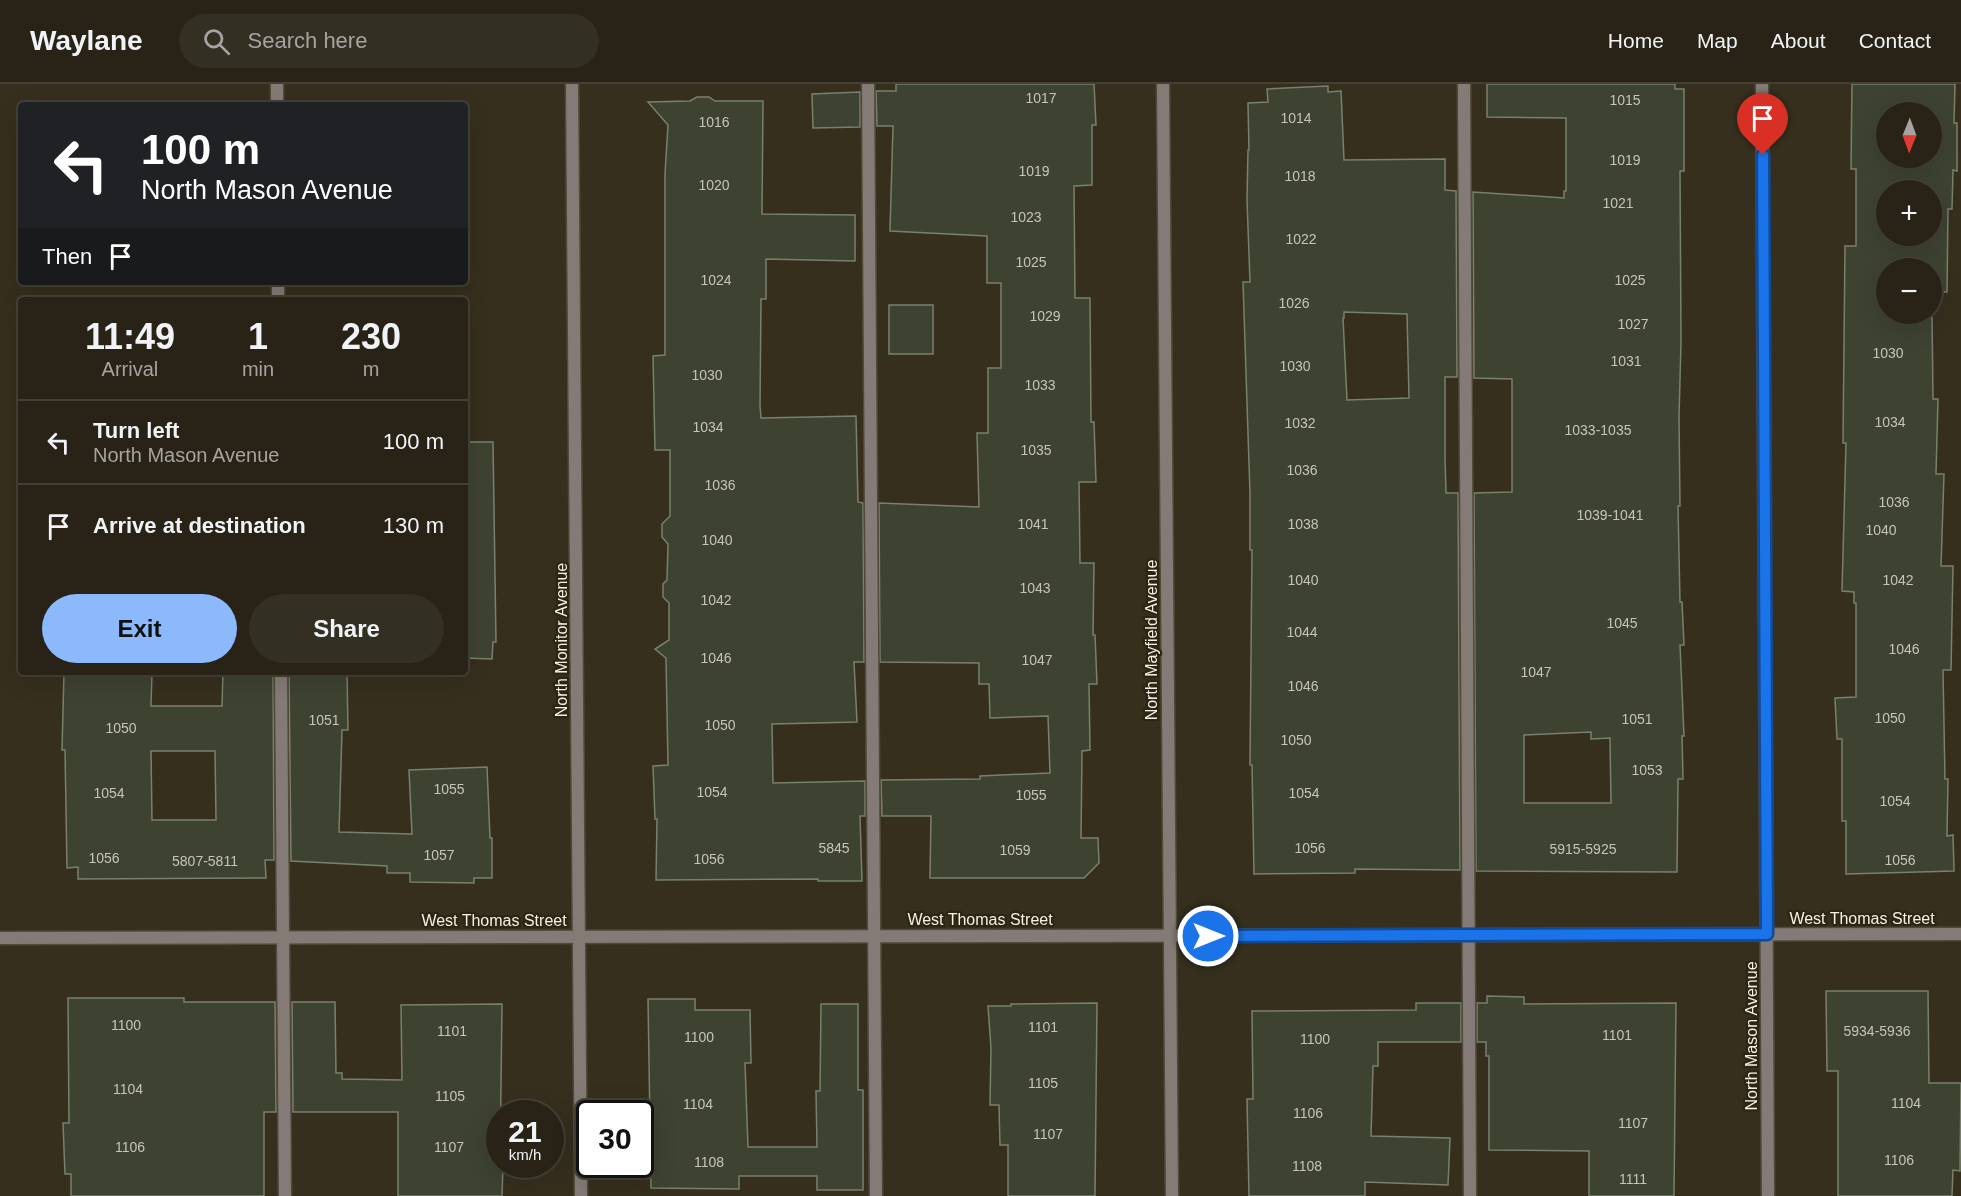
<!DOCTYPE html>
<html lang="en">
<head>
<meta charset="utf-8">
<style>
  body { margin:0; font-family:Helvetica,sans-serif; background:#342f23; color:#f1f3f6; height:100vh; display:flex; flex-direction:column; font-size:22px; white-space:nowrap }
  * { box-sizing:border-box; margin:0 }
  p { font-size:20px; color:#a5a4a1 }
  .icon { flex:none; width:33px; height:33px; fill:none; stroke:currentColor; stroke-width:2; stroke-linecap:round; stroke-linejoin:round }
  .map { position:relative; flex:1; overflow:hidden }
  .panel { position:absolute; left:18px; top:213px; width:450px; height:378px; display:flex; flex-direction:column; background:#282316; border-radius:6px; box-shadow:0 6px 24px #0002,0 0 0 2px #444035 }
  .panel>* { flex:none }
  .guide { position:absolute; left:18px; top:18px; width:450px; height:183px; border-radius:6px; box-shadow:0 6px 24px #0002,0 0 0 2px #444035; background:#202124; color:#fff; overflow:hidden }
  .needle { width:39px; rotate:181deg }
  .tools { position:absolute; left:1876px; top:18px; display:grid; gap:12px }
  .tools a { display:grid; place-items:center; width:66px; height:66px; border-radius:50%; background:#282316; box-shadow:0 6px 24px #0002,0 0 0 2px #444035; font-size:30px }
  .speed { position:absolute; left:486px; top:1016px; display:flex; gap:12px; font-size:30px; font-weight:700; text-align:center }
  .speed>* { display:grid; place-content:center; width:78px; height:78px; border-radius:50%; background:#282316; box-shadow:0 6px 24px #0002,0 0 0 2px #444035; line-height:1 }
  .speed small { font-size:15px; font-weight:400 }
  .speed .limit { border:3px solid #111; border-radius:9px; background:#fff; color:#111 }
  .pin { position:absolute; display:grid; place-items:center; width:51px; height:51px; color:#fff; margin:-62px -26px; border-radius:50% 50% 50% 0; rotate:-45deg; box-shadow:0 0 6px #0007 }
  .pin .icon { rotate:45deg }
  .me { position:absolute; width:66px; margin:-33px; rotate:90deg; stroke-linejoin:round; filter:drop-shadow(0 0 4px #0008) }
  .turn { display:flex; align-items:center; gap:21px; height:126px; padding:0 24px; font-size:27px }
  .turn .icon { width:78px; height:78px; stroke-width:2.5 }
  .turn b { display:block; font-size:42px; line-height:51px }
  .then { display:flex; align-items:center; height:57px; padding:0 24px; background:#0003; gap:12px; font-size:22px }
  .eta { display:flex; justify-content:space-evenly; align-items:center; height:102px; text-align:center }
  .eta b { font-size:36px; font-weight:700; line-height:42px }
  .action { display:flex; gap:12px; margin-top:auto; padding:12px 24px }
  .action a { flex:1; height:69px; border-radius:36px; background:#8cb9fc; color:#111; font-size:24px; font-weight:700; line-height:69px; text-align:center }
  .action a+a { background:#342f23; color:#f1f3f6 }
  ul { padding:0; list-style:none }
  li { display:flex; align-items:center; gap:18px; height:84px; padding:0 24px; border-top:2px solid #444035 }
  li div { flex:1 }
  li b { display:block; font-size:22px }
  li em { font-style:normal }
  header { display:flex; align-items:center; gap:36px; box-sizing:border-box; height:84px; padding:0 30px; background:#282316; border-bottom:2px solid #444035 }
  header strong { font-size:28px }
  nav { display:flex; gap:33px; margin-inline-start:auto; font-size:21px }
  .search { width:420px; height:54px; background:#342f23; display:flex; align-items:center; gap:15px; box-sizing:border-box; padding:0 21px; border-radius:33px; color:#a5a4a1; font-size:22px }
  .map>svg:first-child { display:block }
</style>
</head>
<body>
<header>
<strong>Waylane</strong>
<div class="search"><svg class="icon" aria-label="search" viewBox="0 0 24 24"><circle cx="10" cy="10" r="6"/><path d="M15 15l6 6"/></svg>Search here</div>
<nav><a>Home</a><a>Map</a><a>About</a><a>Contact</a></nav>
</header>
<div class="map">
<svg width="1961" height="1112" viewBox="0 0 1961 1112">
  <rect width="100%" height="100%" fill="#362f1e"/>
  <!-- building -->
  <g fill="#3d4231" stroke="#7a806d" stroke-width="1.5" fill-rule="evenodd">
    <polygon points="896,0 1094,0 1096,41 1092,41 1092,101 1074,102 1075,214 1090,214 1091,338 1094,338 1096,398 1079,398 1080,479 1094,479 1093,551 1095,551 1097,600 1089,600 1090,666 1082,667 1081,754 1098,754 1099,779 1084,794 930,794 931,732 882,732 881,696 980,695 980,692 1050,689 1048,632 990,634 989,600 979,600 979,579 880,578 879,419 979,423 977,349 988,349 988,284 1001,284 1001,199 987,199 987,152 890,147 893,42 877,42 876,7 896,7"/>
    <path d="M1487,0H1675V5H1684V87H1680L1681,258L1679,333L1680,422H1678L1680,518H1682L1684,561H1680L1684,652H1682L1683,695H1678L1677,788L1476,787L1474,409L1512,408V295L1474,294L1473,108L1564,114V107H1566V34L1487,33ZM1591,648V655L1610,654L1611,719H1524V651Z"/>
    <path d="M1852,0H1955L1954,39H1957V87L1953,86L1952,125H1948L1947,208H1932V184H1887V230H1932L1933,315H1938L1936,390H1944L1941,482H1953L1951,586H1943L1945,695H1948L1947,752L1953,751L1954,787L1846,790V737H1842V655H1837L1835,614L1856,613V519H1854V508L1842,507L1846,359H1843L1845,162H1856V85H1851ZM1887,28H1932V74H1887ZM1887,106H1932V152H1887Z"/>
    <path d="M1328,2V8L1341,7L1344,76L1445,75V106L1456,107L1457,293H1445V374L1446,409H1458L1460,786L1355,785V789L1254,790L1252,681H1250L1252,466H1250V410L1243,198H1250L1247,116L1248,66H1249L1248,19L1268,18L1267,5ZM1344,228L1407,230L1409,314L1347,316L1343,234H1344Z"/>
    <polygon points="860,8 860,43 813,44 812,10"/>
    <polygon points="697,13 709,13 715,17 763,17 762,130 855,131 855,177 766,175 766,215 761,215 760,322 761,334 856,332 858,418 863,419 864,578 854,578 857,638 772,640 773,699 865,697 865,732 860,732 862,797 818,797 818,795 656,796 657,735 655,735 653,682 668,681 666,574 655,565 669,556 669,519 663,513 663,500 667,496 668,460 662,453 662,440 670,432 670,366 655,366 653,272 665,271 665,90 668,41 648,18 690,17"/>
    <rect x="889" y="221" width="44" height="49"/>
    <polygon points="465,358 493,358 496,558 493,558 492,575 465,574"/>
    <path d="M64,588H152L151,622H222L223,588H273L274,776H265L266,794L78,795V783L67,784L65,666H62ZM151,667H215L216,736H152Z"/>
    <polygon points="289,588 347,588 348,646 342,646 339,748 412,750 409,686 487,683 490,754 492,754 492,794 474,794 474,799 410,798 410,789 387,789 387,782 291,777"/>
    <polygon points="1826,907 1928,907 1929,999 1961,999 1960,1087 1953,1086 1952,1112 1838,1112 1838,987 1827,987"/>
    <polygon points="1487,912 1524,913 1524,920 1676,919 1674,1112 1589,1112 1589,1067 1489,1066 1489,972 1486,972 1486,958 1477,958 1477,919 1487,919"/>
    <polygon points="68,914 184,914 184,918 275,918 276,1028 264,1028 264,1112 71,1112 71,1090 65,1090 63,1039 69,1039"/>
    <polygon points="648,915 695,915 695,926 750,926 751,979 745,979 748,1063 817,1063 816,1007 820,1007 821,920 858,920 858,1006 863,1006 863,1106 817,1106 817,1092 739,1092 739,1105 651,1104"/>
    <polygon points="292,918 335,918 336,989 342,989 342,995 402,996 401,921 502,920 500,1080 503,1080 502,1112 398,1112 398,1028 293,1028"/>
    <polygon points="1097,919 1095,1112 1008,1112 1008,1061 1000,1061 999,1021 990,1021 991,964 988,922 1011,922 1011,920"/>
    <polygon points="1416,919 1461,919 1461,958 1378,958 1378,982 1373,982 1371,1052 1450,1054 1448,1101 1365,1098 1365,1112 1249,1112 1247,1015 1253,1015 1252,927 1416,926"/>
  </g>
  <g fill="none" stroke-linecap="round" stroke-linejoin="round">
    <!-- lane casing -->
    <g stroke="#514a3a" stroke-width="15">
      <g id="lane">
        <polyline points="277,0 277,21"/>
        <polyline points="868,0 876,1112"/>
        <polyline points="1464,0 1470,1112"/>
        <polyline points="278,198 278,216"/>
        <polyline points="281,588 285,1112"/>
      </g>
    </g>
    <!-- street casing -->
    <g stroke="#514a3a" stroke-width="15">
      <g id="street">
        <polyline points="572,0 581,1112"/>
        <polyline points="1163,0 1172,1112"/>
        <polyline points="1762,0 1768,1112"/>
        <polyline points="0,854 1961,850"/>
      </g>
    </g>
    <!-- lane -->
    <use href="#lane" stroke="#847b76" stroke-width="12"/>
    <!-- street -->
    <use href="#street" stroke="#847b76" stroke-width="12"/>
  </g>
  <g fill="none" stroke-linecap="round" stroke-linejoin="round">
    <!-- route casing -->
    <g stroke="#114b97" stroke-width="15">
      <polyline id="route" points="1208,852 1767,850 1763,71"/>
    </g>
    <!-- route -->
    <use href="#route" stroke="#1a73e8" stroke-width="10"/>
  </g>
  <g text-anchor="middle" stroke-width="4.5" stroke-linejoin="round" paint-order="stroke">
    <!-- number labels -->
    <g font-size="14" fill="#c6c4b8">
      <text x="1041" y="19">1017</text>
      <text x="1625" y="21">1015</text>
      <text x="1296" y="39">1014</text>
      <text x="714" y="43">1016</text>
      <text x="1625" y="81">1019</text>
      <text x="1034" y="92">1019</text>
      <text x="1300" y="97">1018</text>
      <text x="714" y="106">1020</text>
      <text x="1618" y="124">1021</text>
      <text x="1026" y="138">1023</text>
      <text x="1301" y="160">1022</text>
      <text x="1031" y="183">1025</text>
      <text x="716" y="201">1024</text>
      <text x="1630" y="201">1025</text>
      <text x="1294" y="224">1026</text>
      <text x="1045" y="237">1029</text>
      <text x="1633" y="245">1027</text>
      <text x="1888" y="274">1030</text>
      <text x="1626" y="282">1031</text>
      <text x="1295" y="287">1030</text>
      <text x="707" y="296">1030</text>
      <text x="1040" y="306">1033</text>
      <text x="1890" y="343">1034</text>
      <text x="1300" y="344">1032</text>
      <text x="708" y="348">1034</text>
      <text x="1598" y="351">1033-1035</text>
      <text x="1036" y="371">1035</text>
      <text x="1302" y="391">1036</text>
      <text x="720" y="406">1036</text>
      <text x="1894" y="423">1036</text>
      <text x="1610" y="436">1039-1041</text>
      <text x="1033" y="445">1041</text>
      <text x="1303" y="445">1038</text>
      <text x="1881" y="451">1040</text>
      <text x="717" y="461">1040</text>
      <text x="1303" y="501">1040</text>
      <text x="1898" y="501">1042</text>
      <text x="1035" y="509">1043</text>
      <text x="716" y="521">1042</text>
      <text x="1622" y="544">1045</text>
      <text x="1302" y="553">1044</text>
      <text x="1904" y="570">1046</text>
      <text x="716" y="579">1046</text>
      <text x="1037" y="581">1047</text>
      <text x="1536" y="593">1047</text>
      <text x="1303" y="607">1046</text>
      <text x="1890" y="639">1050</text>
      <text x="1637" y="640">1051</text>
      <text x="324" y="641">1051</text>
      <text x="720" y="646">1050</text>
      <text x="121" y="649">1050</text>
      <text x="1296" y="661">1050</text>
      <text x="1647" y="691">1053</text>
      <text x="449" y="710">1055</text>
      <text x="712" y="713">1054</text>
      <text x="109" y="714">1054</text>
      <text x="1304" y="714">1054</text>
      <text x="1031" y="716">1055</text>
      <text x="1895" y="722">1054</text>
      <text x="834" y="769">5845</text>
      <text x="1310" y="769">1056</text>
      <text x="1583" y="770">5915-5925</text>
      <text x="1015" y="771">1059</text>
      <text x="439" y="776">1057</text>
      <text x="104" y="779">1056</text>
      <text x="709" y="780">1056</text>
      <text x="1900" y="781">1056</text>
      <text x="205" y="782">5807-5811</text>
      <text x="126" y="946">1100</text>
      <text x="1043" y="948">1101</text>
      <text x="452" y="952">1101</text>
      <text x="1877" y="952">5934-5936</text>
      <text x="1617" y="956">1101</text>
      <text x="699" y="958">1100</text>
      <text x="1315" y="960">1100</text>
      <text x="1043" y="1004">1105</text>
      <text x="128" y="1010">1104</text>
      <text x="450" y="1017">1105</text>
      <text x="1906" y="1024">1104</text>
      <text x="698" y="1025">1104</text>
      <text x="1308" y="1034">1106</text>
      <text x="1633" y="1044">1107</text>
      <text x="1048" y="1055">1107</text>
      <text x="130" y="1068">1106</text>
      <text x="449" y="1068">1107</text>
      <text x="1899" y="1081">1106</text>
      <text x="709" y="1083">1108</text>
      <text x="1307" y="1087">1108</text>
      <text x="1633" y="1100">1111</text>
    </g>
    <!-- street labels -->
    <g font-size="16" fill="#f4f0e5" stroke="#2c2514">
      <text transform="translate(561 556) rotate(-90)" y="6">North Monitor Avenue</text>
      <text transform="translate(1151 556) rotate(-90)" y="6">North Mayfield Avenue</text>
      <text x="1862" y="840">West Thomas Street</text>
      <text x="980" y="841">West Thomas Street</text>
      <text x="494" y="842">West Thomas Street</text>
      <text transform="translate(1751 952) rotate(-90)" y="6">North Mason Avenue</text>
    </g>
  </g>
</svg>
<div class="tools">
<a><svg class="needle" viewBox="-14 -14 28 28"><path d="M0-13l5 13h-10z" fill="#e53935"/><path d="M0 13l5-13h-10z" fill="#a5a4a1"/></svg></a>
<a>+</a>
<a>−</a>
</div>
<div class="speed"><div>21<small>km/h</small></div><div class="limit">30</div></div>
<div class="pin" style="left:1763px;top:71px;background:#d93025"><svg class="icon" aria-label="arrive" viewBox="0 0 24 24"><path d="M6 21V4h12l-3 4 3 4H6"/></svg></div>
<svg class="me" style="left:1208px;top:852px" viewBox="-20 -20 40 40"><circle r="17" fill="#1a73e8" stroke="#fff" stroke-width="3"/><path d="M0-11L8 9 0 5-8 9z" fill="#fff"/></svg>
<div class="guide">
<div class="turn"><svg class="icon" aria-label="left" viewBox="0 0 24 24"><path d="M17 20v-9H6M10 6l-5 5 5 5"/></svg><div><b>100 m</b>North Mason Avenue</div></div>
<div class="then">Then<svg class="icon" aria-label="arrive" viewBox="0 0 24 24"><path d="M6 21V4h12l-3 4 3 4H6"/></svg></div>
</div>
<section class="panel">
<div class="eta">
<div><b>11:49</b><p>Arrival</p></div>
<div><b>1</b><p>min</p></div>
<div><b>230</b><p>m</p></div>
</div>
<ul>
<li><svg class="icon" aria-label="left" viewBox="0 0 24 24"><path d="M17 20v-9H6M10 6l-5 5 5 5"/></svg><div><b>Turn left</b><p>North Mason Avenue</p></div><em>100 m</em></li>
<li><svg class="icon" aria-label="arrive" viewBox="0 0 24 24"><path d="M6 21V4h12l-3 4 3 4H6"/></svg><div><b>Arrive at destination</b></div><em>130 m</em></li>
</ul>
<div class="action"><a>Exit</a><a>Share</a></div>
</section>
</div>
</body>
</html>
